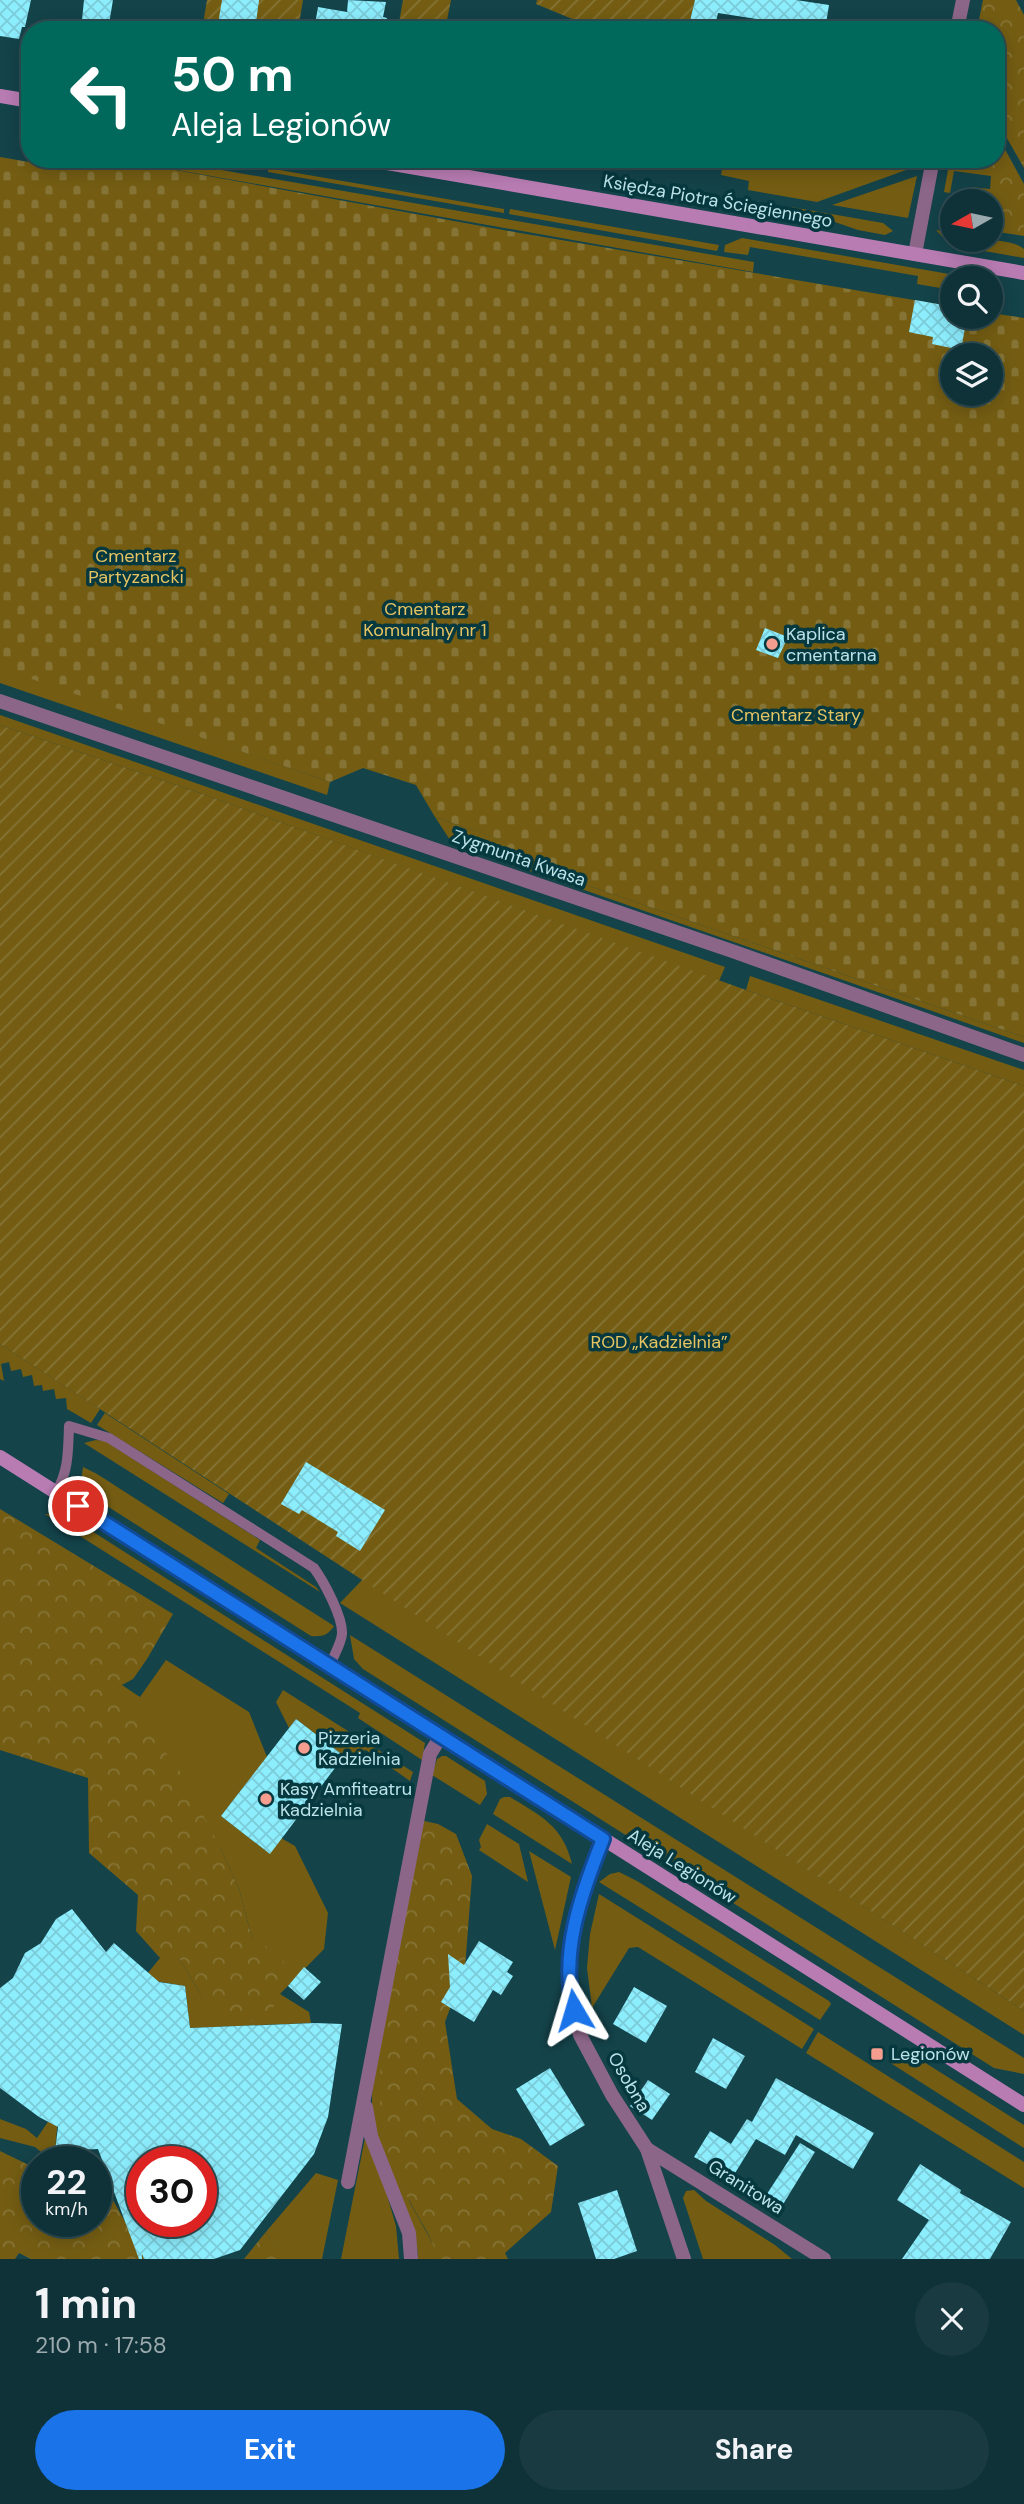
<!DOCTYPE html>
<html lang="en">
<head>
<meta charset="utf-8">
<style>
  body { margin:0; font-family:"DM Sans",sans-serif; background:#183a40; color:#f1f3f6; height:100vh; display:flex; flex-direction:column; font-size:26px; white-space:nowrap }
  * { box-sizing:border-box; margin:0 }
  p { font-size:23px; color:#9baaae }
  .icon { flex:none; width:38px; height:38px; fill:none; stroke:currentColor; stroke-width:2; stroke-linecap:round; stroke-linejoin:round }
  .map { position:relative; height:2259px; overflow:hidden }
  .side { display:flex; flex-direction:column; background:#0f3238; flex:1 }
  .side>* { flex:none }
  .top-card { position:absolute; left:21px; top:21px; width:984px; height:147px; border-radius:28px; box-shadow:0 4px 18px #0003,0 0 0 2px #2f4d53; background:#00695c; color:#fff; overflow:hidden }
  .needle { width:46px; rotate:261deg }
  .controls { position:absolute; left:940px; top:189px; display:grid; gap:14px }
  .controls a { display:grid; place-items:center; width:63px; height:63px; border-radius:50%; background:#0f3238; box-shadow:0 4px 18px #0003,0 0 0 2px #2f4d53; font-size:35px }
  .speed { position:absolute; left:21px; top:2146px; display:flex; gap:14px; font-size:35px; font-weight:700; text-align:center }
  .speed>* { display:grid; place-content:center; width:91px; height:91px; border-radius:50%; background:#0f3238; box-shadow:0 4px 18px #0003,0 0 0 2px #2f4d53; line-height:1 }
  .speed small { font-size:18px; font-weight:400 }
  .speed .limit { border:10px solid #d22; background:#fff; color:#111 }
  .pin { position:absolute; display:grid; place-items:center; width:60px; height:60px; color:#fff; margin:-30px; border:4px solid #fff; border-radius:50%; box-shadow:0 2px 7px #0007 }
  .me { position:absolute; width:77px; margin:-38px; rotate:353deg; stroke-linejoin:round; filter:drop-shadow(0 0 5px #0008) }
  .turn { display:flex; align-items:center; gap:24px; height:147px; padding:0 35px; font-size:32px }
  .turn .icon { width:91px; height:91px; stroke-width:2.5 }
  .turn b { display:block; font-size:49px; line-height:60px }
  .round { display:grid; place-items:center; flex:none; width:74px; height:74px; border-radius:37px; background:#183a40 }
  .summary { display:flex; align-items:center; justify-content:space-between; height:119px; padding:0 35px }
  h1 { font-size:42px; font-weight:700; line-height:52px }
  .cta { display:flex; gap:14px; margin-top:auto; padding:14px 35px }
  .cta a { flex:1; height:80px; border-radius:42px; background:#1a73e8; color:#fff; font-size:28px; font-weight:700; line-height:80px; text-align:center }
  .cta a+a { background:#183a40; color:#f1f3f6 }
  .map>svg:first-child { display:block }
</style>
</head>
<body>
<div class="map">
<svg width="1024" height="2259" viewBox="0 0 1024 2259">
  <defs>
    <pattern id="forest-crowns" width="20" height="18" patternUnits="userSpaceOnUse" patternTransform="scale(1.75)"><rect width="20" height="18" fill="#745d13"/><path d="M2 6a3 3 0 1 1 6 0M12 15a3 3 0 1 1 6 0" fill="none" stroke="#867436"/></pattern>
    <pattern id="cemetery-stones" width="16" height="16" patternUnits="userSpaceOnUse" patternTransform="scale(1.75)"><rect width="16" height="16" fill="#745d13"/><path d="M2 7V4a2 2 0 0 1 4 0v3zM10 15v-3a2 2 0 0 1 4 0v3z" fill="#867436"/></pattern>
    <pattern id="garden-furrows" width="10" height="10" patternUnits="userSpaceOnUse" patternTransform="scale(1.75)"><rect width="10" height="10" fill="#745d13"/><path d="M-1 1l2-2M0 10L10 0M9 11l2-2" fill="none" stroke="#867436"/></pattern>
    <pattern id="building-cross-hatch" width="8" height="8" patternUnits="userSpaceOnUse" patternTransform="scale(1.75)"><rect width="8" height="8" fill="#8cedfd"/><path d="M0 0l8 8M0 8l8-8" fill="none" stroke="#7bcbd8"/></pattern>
  </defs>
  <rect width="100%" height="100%" fill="#14434a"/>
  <!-- grass -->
  <g fill="#745d13">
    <polygon points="115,159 158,159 754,262 753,272"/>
    <polygon points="724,159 894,159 903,163 904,159 911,159 909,169 817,202 748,190 749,181 721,175"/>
    <polygon points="268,168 504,209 504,213 268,172"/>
    <polygon points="917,176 908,218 832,205"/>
    <polygon points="791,207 883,223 893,231 885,235 858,230"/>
    <polygon points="510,209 719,245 717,251 509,214"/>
    <path d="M936,230L952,233V240C970,240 1011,237 1024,249V258L950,245Z"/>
    <polygon points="742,238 972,278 952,278 952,290 917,284 918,276 750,247 748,255 724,252 725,245"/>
    <polygon points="0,667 330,782 327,795 0,683"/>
    <polygon points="0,715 725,967 719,981 200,793 0,725"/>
    <polygon points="435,817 506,841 500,855 1024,1037 1024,1043 458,846 450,840"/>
    <polygon points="750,976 1024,1070 1024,1086 746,990"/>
    <polygon points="0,1344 100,1409 91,1423 67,1409 66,1398 56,1399 54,1389 43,1391 42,1385 34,1386 32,1375 23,1377 21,1369 11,1371 9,1362 1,1364 4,1381 0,1379"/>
    <polygon points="105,1413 229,1494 223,1503 97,1425"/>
    <polygon points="96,1440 105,1441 260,1540 256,1548 316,1587 320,1592 84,1443"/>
    <path d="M83,1467L97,1474L334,1626C328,1635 323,1637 311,1636L85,1492L81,1483Z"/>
    <polygon points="45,1514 65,1514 425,1743 422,1760 358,1718 360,1713"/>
    <polygon points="363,1579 1024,2011 1024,2035 340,1603"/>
    <polygon points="350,1635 1024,2058 1024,2074 994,2068 363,1669 354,1659"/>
    <polygon points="166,1660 249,1712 267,1757 221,1816 269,1853 281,1838 295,1846 328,1913 324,1949 280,1994 309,2012 311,2023 190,2028 185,1986 143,1979 160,1958 179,1958 201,1995 252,1938 239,1889 221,1849 87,1682 122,1685 140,1697"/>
    <polygon points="283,1690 413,1772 410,1781 366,1750 344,1756 296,1719 289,1728 276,1702"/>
    <polygon points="442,1756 446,1756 485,1781 487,1794 480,1805 432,1775 437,1759"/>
    <path d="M504,1797H510C541,1816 563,1826 572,1864L493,1814L500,1799Z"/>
    <polygon points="487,1824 519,1844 528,1882 479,1850 481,1847 479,1840"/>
    <polygon points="529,1851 571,1877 555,1950"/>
    <polygon points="619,1872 637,1881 829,2001 831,2004 820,2020 599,1882 610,1874"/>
    <polygon points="599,1894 814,2029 802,2049 638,1947 629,1948 592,2008 587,1968 590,1934"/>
    <path d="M388,1997L409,2201L436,2249L437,2259H418C417,2215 391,2182 378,2142C363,2095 380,2043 388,1997Z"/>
    <polygon points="818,2032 1024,2162 1024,2188 806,2053"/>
    <polygon points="894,2054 916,2057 1024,2125 1024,2148 889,2062"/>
    <polygon points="52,2116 58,2118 55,2150 52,2161 35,2147 0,2138 0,2119 26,2129 37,2138"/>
    <polygon points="365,2138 384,2185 396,2226 399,2259 341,2259"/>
    <polygon points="316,2173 338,2180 322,2259 287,2259 265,2233"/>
    <polygon points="694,2190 706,2201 775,2245 792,2259 703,2259 683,2198 686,2191"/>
  </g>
  <!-- forest -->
  <g fill="url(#forest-crowns)">
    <polygon points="983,0 1016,0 1024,15 1024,168 996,119 996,30 977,30"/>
    <polygon points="996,133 1024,184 1024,236 991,231 990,201 980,201 981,193 970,191 970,187 990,189 991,176 954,171 950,193 944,192 950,159 996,159"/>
    <path d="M0,1509L173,1614L147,1659L133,1679L122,1685L112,1699L139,1717L179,1770L221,1849L239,1889L252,1938L284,1958C279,2003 280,2018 231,2026L201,1995L179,1958H160L136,1931L138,1895L89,1853L88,1778L0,1750Z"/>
    <path d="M424,1821L438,1824L456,1834L472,1876L465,1968L445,2022L457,2099L492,2129L521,2139L558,2166L551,2212L505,2253L508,2259H437C435,2242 423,2226 415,2211C405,2193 394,2172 388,2153C370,2089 386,2022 397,1957C404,1911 412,1866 424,1821Z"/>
    <path d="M0,2151L37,2169V2221H96V2174C112,2192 119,2218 137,2236C146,2245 159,2252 170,2259H31L19,2253L15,2259H0Z"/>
    <polygon points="265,2233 287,2258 287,2259 244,2259"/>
  </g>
  <!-- cemetery -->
  <path fill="url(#cemetery-stones)" fill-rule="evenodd" d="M0,157L46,165L48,159H115L520,233L949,306L952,307V317H990L991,313L1024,318V1037L500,855L505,841L435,817L416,785L363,768L330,782L0,668ZM952,355H990V394H952Z"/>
  <!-- garden -->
  <g fill="url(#garden-furrows)">
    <polygon points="207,0 303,0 298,30 202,30"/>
    <polygon points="403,0 451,0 445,30 398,28"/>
    <polygon points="537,0 695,0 688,30 599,30 536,4"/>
    <polygon points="0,725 200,793 746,990 1024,1086 1024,2011 0,1344"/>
  </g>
  <!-- building -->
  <g fill="url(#building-cross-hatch)" fill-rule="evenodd">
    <polygon points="0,0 31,0 25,27 22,27 19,39 0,36"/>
    <polygon points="84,0 113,0 108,30 81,30"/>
    <polygon points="222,0 259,0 255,30 217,30"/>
    <polygon points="348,0 386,2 383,17 387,18 386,30 314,30 318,7 347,12"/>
    <polygon points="695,0 796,0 829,5 825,30 787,24 785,30 761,30 763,20 718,13 714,30 707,30 689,25"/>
    <polygon points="915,300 949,306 952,307 952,317 967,317 961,350 932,344 933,337 909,332"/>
    <polygon points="765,628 788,637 778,658 756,650"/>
    <polygon points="306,1462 385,1510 360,1551 336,1536 338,1532 302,1510 299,1514 281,1504"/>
    <polygon points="296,1719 344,1756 270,1854 221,1816"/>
    <path d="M72,1909L106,1952L114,1943L159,1982L185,1986L190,2028L315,2023L342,2024L328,2117L314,2154L240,2250L214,2259H144L142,2254V2259H139L98,2149L55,2151L58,2127L39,2117L0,2088V1988L13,1978L25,1953L41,1943L56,1919ZM142,2161H201V2221H142Z"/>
    <polygon points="479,1941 513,1962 507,1972 513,1976 501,1995 493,1990 474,2022 441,2002 450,1987 448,1954 464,1965"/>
    <polygon points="304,1967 321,1982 304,2000 288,1986"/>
    <polygon points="634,1987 667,2006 646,2043 613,2024"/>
    <polygon points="713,2038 745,2056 726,2089 695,2072"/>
    <polygon points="550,2068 585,2125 550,2146 516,2089"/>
    <polygon points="776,2078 874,2133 853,2169 796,2135 785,2155 756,2139 732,2178 694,2157 710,2131 731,2144 747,2119 752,2122"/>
    <polygon points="648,2080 670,2094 652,2120 630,2106"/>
    <polygon points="800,2143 815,2152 782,2206 765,2197"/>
    <polygon points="920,2164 961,2190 960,2193 1011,2222 990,2259 902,2259 929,2220 897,2200"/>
    <polygon points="617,2190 637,2251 614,2259 596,2259 578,2203"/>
  </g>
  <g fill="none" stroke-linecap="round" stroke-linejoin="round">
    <!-- lane -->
    <path stroke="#8c6688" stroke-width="10" d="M56,1492C69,1471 68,1450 69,1426L109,1438L314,1568C324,1582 343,1617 342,1634C341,1644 334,1655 330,1665"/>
    <!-- street -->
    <g stroke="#8c6688" stroke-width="14">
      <polyline points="957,30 963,0"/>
      <polyline points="915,254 933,159"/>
      <polyline points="0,701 735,952 1024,1055"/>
      <polyline points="603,1839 587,1880 570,1945 570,1993 580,2035 612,2095 647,2149 684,2259"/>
      <polyline points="366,2107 371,2136 409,2233 411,2259"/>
      <polyline points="647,2149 824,2259"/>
      <polyline points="348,2182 426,1775 430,1754 441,1736"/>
    </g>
    <!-- secondary -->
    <g stroke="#b87cb3" stroke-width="14">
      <polyline points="0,96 30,101"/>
      <polyline points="364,159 1024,273"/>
      <polyline points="0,1457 1024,2105"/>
    </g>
  </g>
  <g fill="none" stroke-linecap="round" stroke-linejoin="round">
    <!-- route casing -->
    <g stroke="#114b97" stroke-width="18">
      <path id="route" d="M78,1506L603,1839C582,1892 559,1953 574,2010"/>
    </g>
    <!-- route -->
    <use href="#route" stroke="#1a73e8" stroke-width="12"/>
  </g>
  <!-- markers -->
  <g fill="#f59d8e" stroke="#06383f" stroke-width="2.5">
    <circle cx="772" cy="644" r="7"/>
    <circle cx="304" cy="1748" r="7"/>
    <circle cx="266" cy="1799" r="7"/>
    <rect x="870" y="2047" width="14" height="14" rx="3.5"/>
  </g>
  <g text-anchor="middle" stroke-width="7" stroke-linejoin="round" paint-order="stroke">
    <!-- street labels -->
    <g font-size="18" fill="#bce3ea" stroke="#06383f">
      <text transform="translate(718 201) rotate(10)" y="6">Księdza Piotra Ściegiennego</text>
      <text transform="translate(519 858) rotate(19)" y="6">Zygmunta Kwasa</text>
      <text transform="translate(682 1866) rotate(32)" y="6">Aleja Legionów</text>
      <text transform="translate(629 2082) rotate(60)" y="6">Osobna</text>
      <text transform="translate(746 2187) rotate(32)" y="6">Granitowa</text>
    </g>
    <!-- park labels -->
    <g font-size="18" fill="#e7c462" stroke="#06383f">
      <text x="136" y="562">Cmentarz<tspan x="136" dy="21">Partyzancki</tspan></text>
      <text x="425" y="615">Cmentarz<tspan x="425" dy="21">Komunalny nr 1</tspan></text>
      <text x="796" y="721">Cmentarz Stary</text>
      <text x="659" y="1348">ROD „Kadzielnia”</text>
    </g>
    <!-- poi labels -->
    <g font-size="18" fill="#bce3ea" stroke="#06383f" text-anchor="start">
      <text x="786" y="640">Kaplica<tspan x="786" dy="21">cmentarna</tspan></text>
      <text x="318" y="1744">Pizzeria<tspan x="318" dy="21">Kadzielnia</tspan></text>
      <text x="280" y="1795">Kasy Amfiteatru<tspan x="280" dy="21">Kadzielnia</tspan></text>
      <text x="891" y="2060">Legionów</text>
    </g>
  </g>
</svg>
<div class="controls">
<a><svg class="needle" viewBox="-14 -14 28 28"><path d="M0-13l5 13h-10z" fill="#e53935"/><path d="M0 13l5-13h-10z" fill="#9baaae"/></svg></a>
<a><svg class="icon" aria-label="search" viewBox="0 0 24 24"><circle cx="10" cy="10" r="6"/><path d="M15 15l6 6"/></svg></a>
<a><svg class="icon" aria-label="layers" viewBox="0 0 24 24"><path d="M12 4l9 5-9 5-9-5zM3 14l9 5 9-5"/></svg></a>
</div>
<div class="speed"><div>22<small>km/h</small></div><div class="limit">30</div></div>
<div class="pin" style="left:78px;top:1506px;background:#d93025"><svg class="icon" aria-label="arrive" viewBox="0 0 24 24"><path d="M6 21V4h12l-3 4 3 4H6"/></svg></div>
<svg class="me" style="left:574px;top:2010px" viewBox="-20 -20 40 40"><path d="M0-17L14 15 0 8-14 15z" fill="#1a73e8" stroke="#fff" stroke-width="4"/></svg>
<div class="top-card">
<div class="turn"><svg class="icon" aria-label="left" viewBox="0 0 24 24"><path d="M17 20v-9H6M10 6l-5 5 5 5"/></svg><div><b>50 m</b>Aleja Legionów</div></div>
</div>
</div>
<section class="side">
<div class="summary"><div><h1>1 min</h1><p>210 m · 17:58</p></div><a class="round"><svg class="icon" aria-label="close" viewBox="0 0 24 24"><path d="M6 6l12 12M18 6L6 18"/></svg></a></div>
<div class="cta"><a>Exit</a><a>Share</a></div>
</section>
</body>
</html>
